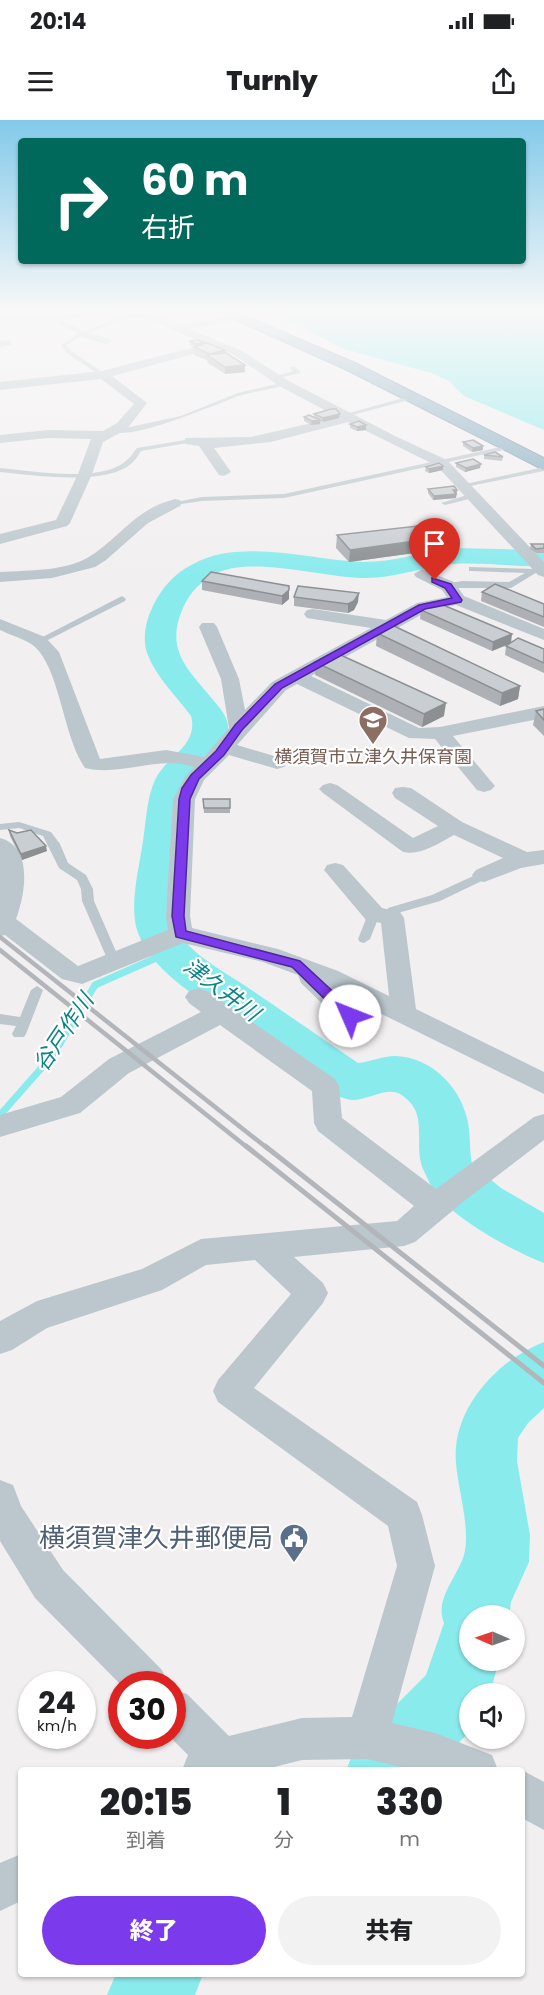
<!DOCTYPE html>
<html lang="ja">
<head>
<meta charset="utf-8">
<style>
  body { margin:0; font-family:Poppins,"Noto Sans JP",sans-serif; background:#f2f2f2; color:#202124; height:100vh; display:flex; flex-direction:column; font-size:22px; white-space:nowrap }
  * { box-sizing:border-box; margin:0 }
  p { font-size:20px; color:#757577 }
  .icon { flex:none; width:33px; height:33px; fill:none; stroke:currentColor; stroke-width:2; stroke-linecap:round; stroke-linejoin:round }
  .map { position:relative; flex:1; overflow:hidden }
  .details { position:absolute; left:18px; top:1647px; width:507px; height:210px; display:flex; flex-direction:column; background:#fff; border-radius:6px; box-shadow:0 2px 4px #0004 }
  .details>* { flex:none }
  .banner { position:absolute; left:18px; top:18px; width:508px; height:126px; border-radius:6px; box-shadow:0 2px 4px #0004; background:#00695c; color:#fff; overflow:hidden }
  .needle { width:39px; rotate:272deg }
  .tools { position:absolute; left:459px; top:1485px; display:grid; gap:12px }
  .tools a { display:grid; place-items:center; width:66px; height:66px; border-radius:50%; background:#fff; box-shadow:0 2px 4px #0004; font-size:30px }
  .speed { position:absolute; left:18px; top:1551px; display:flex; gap:12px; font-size:30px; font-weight:700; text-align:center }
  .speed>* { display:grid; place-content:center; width:78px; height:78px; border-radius:50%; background:#fff; box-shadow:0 2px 4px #0004; line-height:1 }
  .speed small { font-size:15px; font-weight:400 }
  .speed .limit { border:9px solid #d22; background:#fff; color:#111 }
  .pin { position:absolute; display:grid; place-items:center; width:51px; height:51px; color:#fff; margin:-62px -26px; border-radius:50% 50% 50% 0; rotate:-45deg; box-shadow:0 0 6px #0007 }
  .pin .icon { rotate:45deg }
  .me { position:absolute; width:66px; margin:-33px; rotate:314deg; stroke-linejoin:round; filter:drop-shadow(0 0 4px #0008) }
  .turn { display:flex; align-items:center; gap:21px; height:126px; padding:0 24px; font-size:27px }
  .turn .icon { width:78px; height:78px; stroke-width:2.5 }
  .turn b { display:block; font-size:42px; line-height:51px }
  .eta { display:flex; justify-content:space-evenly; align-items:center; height:102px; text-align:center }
  .eta b { font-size:36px; font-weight:800; line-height:42px }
  .action { display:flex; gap:12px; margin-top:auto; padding:12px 24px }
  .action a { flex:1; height:69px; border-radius:36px; background:#7c3aed; color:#fff; font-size:24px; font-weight:800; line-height:69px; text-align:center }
  .action a+a { background:#f2f2f2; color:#202124 }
  .status { display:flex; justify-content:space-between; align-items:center; height:42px; padding:0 30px; background:#fff; direction:ltr }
  .status svg { height:16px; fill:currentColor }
  header { display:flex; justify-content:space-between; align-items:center; height:78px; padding:0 24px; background:#fff; font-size:27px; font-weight:800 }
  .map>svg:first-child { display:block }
</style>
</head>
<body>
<div class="status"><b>20:14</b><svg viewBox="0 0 49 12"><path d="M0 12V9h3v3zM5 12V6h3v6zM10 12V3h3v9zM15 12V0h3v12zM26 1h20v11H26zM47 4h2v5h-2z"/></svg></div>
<header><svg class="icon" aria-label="menu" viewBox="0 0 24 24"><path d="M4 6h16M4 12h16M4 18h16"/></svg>Turnly<svg class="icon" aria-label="share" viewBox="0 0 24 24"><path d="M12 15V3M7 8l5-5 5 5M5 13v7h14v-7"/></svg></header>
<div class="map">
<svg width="544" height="1875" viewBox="0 0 544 1875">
  <rect width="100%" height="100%" fill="#f2eff0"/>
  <!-- water -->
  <polygon fill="#8aebed" points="273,193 544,193 544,310 464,276 449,261 431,253 344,229"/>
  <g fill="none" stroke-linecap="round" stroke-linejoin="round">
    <!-- stream -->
    <polyline stroke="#8aebed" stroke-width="7" points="0,995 53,935 95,865 172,831"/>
    <!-- river -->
    <g fill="#8aebed" fill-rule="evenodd">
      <path d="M453,428L544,430V446C514,447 483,442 453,444C422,447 393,459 362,458C323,457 255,437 219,452C203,459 189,473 183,488C164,531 189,550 214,581C220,588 227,596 228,606C229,631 199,641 191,660C183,679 172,795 180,813C190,834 228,854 247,867C284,892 321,918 358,943C370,942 382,936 395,936C430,937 459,965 467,998C471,1013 469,1029 472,1044L501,1068L544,1093V1143C514,1132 455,1099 436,1074C431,1067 427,1057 423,1049C412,1022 431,993 400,974C387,966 366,981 351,980C345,979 339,976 333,975C301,951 269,928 237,905C204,880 154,855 138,813C129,788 138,753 142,727C146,706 146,679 155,660C166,636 199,626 191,596C176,576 156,557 147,533C138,506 158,468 180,452C195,441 216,433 235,432C278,428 320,440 363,442C393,442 423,432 453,428Z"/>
      <path d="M544,1222V1288L528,1303L518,1318L517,1341L530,1415L529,1442L511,1482L509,1496H470V1540H499L490,1574H470V1611L433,1650H346L357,1624L426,1555L444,1503C434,1479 458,1456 464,1435C471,1409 458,1370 456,1343C451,1290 497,1240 544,1222Z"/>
      <polygon points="116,1854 203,1854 195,1875 107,1875"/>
    </g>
    <!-- highway casing -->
    <g stroke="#7297ab" stroke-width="2">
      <polygon id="highway" points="220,193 239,193 355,243 544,338 544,350 345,249"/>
    </g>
    <!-- lane -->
    <g fill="#bbc7cd" fill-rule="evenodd">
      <polygon points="158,193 169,193 152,198 149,196"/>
      <polygon points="54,197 84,211 115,200 115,202 83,215 67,225 71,231 105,254 105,256 101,256 67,233 61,225 79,213 60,205"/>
      <polygon points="293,246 300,251 300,253 275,259 272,257 293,251 290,248"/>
      <path d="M285,262L287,265C272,269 257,271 242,275C217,283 132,322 111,311L181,296L238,273Z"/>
      <polygon points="414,275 416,278 345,297 342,295"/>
      <path d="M191,319L193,322L141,331C139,334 136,339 133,342C108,367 33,355 0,352V348C32,351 104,364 128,339C132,336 134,331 137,328Z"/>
      <polygon points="510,325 512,328 284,378 202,381 175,385 171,383 202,377 284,374"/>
      <polygon points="544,347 544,351 465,367 461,365"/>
      <polygon points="474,373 477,373 477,377 445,385 441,383"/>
      <polygon points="469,447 535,449 539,451 511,468 445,468 445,464 462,461 509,462 525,453 472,451 469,451"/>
      <polygon points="122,476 126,479 125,481 42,523 35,521"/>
      <polygon points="19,702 51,712 60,724 68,743 86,755 93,769 94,781 121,843 119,846 115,847 109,843 82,781 81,769 77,760 59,748 43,716 19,708 0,710 0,704"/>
      <polygon points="484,751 488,752 488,758 440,781 398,793 396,801 388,801 386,798 388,788 432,775"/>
      <polygon points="374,790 380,794 370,819 364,823 360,822 358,819 368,794"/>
      <polygon points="37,866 43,870 26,914 24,917 14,917 12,914 16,906 0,904 0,894 20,897 31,870"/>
    </g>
    <!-- street -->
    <g fill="#bbc7cd" fill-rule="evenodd">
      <polygon points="68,193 88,193 61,201 0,201 0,195"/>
      <polygon points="128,193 152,193 179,204 240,195 240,199 190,209 242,231 289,261 395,316 447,340 544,442 544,457 538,455 437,346 348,302 271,322 214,328 231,352 224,356 219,355 199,326 186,324 184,321 186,318 251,317 338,297 281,267 234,235 216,228 112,256 147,283 127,309 103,322 92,354 70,403 67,406 0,424 0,414 56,400 78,354 91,319 48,318 0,323 0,315 48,310 103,311 117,303 134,284 101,259 0,270 0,262 102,251 206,224 141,196 113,204 108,201"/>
      <polygon points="81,211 110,219 112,221 106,224 77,216 77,212"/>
      <polygon points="7,220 11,221 11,225 0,227 0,221"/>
      <path d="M175,379L180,380L182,383L180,386L148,403L106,440L95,447L52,458L0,462V452C31,450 69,452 95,433C123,413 138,388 175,379Z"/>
      <path d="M422,449L454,462L464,476L544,509V520L456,485L428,491L311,556L419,608L440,607L544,586V598L453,616L495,666L491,670L484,672L477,670L435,619L409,618L297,564L286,570L237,625L284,639L287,643L284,647L277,649L229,635L204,660L195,679L190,796L192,808L278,829L338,851L389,876L381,803L366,800L324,750L327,745L335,743L343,745L382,788L400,792L404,798L416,889L544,952V974L347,877L363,895L359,902L350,904L341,902L301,863L298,855L263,842L183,823L82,864L62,859L5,815L0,816V718C34,727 25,775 16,799L78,846L168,810L166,796L173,679L185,657L194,647C157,635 121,657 85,648C63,617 60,548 34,526C25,519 10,515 0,510V499L45,517L59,532L100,639L166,630L204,637L229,608L221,559L199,507L202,503H214L217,507L239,559L245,590L272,562L371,508L307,498L304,494L307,490L313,489L386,500L417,483L447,477L442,470L416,457L414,454Z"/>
      <path d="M330,663L337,665L413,718L438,706L395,678L392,673L395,668L403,667L411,668L462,702L527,732L544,730V744L521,748L484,762L476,760L472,755L476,750L503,738L454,715C439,723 420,736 403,732L323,673L319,669L323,665Z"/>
      <polygon points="198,868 207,871 335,959 339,966 342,998 436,1069 534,997 544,994 544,1020 463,1082 415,1122 404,1126 294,1137 323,1163 328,1173 323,1183 254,1268 417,1382 422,1395 435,1446 392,1603 435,1613 492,1635 498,1650 414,1650 367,1639 302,1640 262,1650 182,1650 188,1635 169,1616 172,1616 172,1569 187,1574 229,1616 302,1598 352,1597 397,1446 388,1406 218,1282 213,1271 218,1260 291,1174 255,1140 206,1145 162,1170 47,1208 12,1230 0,1234 0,1201 37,1181 142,1149 201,1119 397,1101 414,1086 318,1011 314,1003 312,971 220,905 129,953 80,993 0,1017 0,995 61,977 109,939 201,892 189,883 185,877 189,871"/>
      <polygon points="0,1360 13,1365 21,1386 63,1450 162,1550 168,1564 122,1566 35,1478 0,1421"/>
      <polygon points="522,1650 544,1662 544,1710 522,1698"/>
      <polygon points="21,1734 21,1781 0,1791 0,1743"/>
    </g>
    <!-- highway -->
    <use href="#highway" fill="#87acbf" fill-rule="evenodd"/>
    <!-- rail-far1 -->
    <g stroke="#b2b6ba" stroke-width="4.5">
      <polyline points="0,817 267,1028"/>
      <polyline points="0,830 248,1028"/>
    </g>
    <!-- rail -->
    <g stroke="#b2b6ba" stroke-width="5">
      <polyline points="246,1026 544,1263"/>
      <polyline points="265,1026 544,1246"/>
    </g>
  </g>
  <!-- wall -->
  <g fill="#adb1b5">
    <polygon points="190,221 225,230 225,233 245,252 225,254 208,243 207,240 194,235 194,227 190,225"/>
    <polygon points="314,294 339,298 323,302 320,301 320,304 311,305 304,301 304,297 314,297"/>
    <polygon points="350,304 366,310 357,311 350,308"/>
    <polygon points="463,322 483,330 472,332 463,326"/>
    <polygon points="484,335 503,337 502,341 484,339"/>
    <polygon points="456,343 480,348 465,352 456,347"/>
    <polygon points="426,347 443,350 429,353 425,351"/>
    <polygon points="428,369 457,370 456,378 433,380 428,373"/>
    <polygon points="337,415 429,431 349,442 336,428"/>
    <polygon points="531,424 544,424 544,433 536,433 530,429"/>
    <polygon points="202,461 289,475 289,479 282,485 202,470"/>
    <polygon points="482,472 544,484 544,507 481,481"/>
    <polygon points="294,477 358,482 354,490 348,493 294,486"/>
    <polygon points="421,490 511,523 544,529 544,553 505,535 506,526 507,525 492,531 420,499"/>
    <polygon points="377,513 520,566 518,579 500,586 376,526"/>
    <polygon points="315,542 444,596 422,607 315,555"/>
    <polygon points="544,589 544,616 533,605 536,591"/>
    <polygon points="203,679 230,679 230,693 204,693"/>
    <polygon points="9,710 47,731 22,740 10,716"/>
  </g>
  <!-- shaded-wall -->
  <g fill="#8d9093">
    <polygon points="204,222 204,225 195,228 195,224"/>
    <polygon points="225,230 226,237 210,237 210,234"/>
    <polygon points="245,245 245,252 225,254 225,247"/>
    <polygon points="340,294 339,298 323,302 323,298"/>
    <polygon points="320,300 320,304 311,305 312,301"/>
    <polygon points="366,305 366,310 357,311 357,307"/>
    <polygon points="483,326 483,330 472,332 473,328"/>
    <polygon points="481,344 480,348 465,352 466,348"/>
    <polygon points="443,346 443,350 429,353 429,349"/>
    <polygon points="453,370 457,370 456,378 433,380 434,376"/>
    <polygon points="430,419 429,431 349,442 350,430"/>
    <polygon points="289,466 289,479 282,485 282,476"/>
    <polygon points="359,473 358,482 354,490 348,493 348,484"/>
    <polygon points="512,514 511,523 492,531 493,522"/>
    <polygon points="520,566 518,579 500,586 502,573"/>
    <polygon points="446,583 444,596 422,607 424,594"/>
    <polygon points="46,726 47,731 22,740 21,734"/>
  </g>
  <!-- building -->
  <g fill="#c9ced2" stroke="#8d9093" stroke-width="1.5">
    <polygon points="198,220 204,222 195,224 190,221"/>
    <polygon points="207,223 225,230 210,234 194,227"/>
    <polygon points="226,233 245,245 225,247 207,235"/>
    <polygon points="331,289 336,289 340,294 323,298 314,294"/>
    <polygon points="309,295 320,300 312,301 304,297"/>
    <polygon points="359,301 366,305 357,307 350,304"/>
    <polygon points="473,320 483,326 473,328 463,322"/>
    <polygon points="495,332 503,337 484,335"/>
    <polygon points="473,339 481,344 466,348 456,343"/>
    <polygon points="439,343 443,346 429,349 426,347"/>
    <polygon points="454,366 457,370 453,370 456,374 434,376 428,369"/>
    <polygon points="418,406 430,419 350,430 337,415"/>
    <polygon points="531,424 544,424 544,428 536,429"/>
    <polygon points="211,452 289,466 289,470 282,476 202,461"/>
    <polygon points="495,464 544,484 544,497 482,472"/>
    <polygon points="298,466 359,473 354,481 348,484 294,477"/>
    <polygon points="436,482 512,514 493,522 421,490"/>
    <polygon points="392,505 520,566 502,573 377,513"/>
    <polygon points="518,518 544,529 544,543 506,526"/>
    <polygon points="334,532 446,583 424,594 315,542"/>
    <polygon points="544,589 544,600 536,591"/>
    <polygon points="203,679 230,679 230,688 204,688"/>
    <polygon points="9,710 17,713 31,710 46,726 21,734"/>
  </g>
  <!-- sky -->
  <linearGradient id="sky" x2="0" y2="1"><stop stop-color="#82caea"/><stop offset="0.42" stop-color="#f9f8f8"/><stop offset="1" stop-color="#f9f8f8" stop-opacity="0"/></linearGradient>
  <rect width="544" height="456" fill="url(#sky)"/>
  <!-- route -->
  <polygon fill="#7c3aed" stroke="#51269a" stroke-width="1.5" points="432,458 451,464 462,480 461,482 425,489 282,568 242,610 224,635 199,659 190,679 184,796 186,811 300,841 355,892 357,896 350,900 345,899 292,847 176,817 172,796 179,679 182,668 191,655 216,631 235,605 275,564 419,485 452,478 445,468 432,462"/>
  <!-- icons -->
  <defs>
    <g id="school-pin" transform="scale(1.5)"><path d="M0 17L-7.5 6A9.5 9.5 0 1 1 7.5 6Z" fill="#8d6e63" stroke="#fff"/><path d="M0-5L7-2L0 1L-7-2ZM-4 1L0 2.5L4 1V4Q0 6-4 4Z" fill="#fff"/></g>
    <g id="civic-pin" transform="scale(1.5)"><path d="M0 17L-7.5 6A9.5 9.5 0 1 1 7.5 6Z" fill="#5c6f8a" stroke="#fff"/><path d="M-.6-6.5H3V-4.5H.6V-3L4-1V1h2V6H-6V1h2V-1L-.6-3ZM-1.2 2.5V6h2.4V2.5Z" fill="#fff"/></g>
  </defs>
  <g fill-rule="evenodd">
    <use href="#school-pin" x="373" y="600"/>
    <use href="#civic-pin" x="294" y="1418"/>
  </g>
  <g text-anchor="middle" stroke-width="4.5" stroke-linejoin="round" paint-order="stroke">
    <!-- far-education labels -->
    <g font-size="18" fill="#785e54" stroke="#fff">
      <text x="373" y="643">横須賀市立津久井保育園</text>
    </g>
    <!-- water labels -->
    <g font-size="22" font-style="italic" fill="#0c8386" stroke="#fff">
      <text transform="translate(222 869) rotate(37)" y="8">津久井川</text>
      <text transform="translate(63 912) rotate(-56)" y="8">谷戸作川</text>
    </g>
    <!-- near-service labels -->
    <g font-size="26" fill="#4e5e75" stroke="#fff" text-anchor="end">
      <text x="273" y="1427">横須賀津久井郵便局</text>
    </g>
  </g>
</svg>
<div class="tools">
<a><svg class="needle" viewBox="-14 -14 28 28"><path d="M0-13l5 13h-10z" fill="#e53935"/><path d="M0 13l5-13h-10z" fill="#757577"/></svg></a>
<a><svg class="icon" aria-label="sound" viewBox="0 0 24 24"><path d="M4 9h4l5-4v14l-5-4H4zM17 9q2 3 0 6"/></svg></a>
</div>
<div class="speed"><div>24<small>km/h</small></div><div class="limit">30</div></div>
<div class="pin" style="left:435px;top:460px;background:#d93025"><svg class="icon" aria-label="arrive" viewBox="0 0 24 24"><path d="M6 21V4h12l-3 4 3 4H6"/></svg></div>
<svg class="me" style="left:350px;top:896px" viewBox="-20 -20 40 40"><circle r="19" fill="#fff"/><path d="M0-13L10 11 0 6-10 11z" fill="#7c3aed"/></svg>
<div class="banner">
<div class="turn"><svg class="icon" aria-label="right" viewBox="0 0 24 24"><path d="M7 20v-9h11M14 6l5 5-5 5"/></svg><div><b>60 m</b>右折</div></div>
</div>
<section class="details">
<div class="eta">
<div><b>20:15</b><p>到着</p></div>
<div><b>1</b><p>分</p></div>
<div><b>330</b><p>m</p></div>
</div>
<div class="action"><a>終了</a><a>共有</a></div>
</section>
</div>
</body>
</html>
